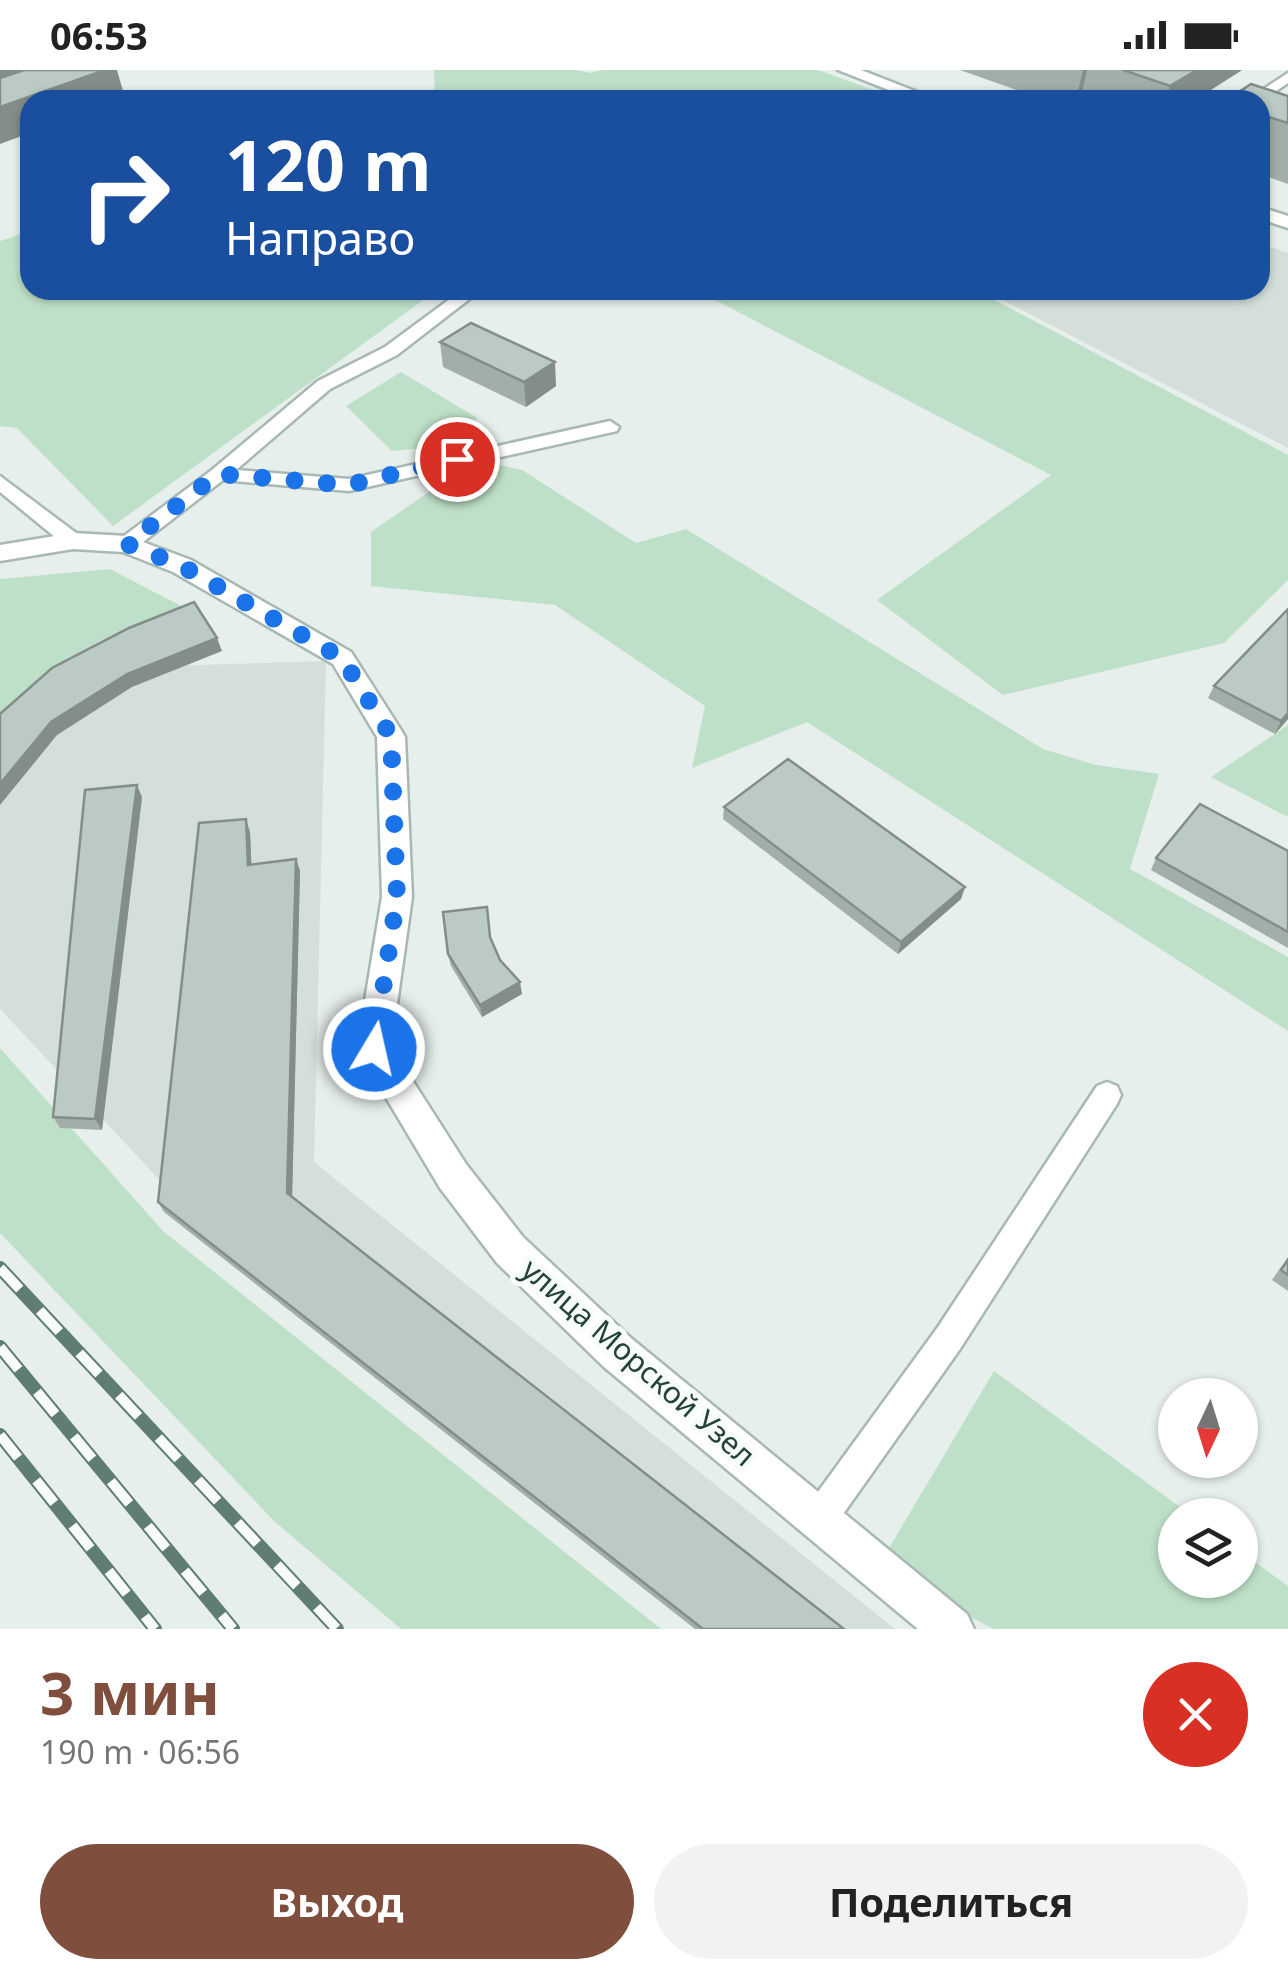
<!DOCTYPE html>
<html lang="ru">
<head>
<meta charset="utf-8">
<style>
  body { margin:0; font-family:"Noto Sans",sans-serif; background:#f2f2f2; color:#222; height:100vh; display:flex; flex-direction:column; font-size:38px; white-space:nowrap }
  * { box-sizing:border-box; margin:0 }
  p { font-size:32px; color:#767676 }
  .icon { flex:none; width:55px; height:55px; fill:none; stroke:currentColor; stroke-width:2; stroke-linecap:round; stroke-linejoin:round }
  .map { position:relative; height:1559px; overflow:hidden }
  .drawer { display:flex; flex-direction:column; background:#fff; flex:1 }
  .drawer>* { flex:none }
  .top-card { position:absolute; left:20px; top:20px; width:1250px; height:210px; border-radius:30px; box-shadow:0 2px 8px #0004; background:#1a4fa0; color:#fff; overflow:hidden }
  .needle { width:65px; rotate:184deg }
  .tools { position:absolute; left:1158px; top:1308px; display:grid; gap:20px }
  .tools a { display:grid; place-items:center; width:100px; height:100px; border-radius:50%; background:#fff; box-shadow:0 2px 8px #0004; font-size:50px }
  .pin { position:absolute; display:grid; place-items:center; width:85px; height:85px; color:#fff; margin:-42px; border:5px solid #fff; border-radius:50%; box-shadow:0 2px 10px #0007 }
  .me { position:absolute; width:110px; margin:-55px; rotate:9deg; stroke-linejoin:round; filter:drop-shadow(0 0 8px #0008) }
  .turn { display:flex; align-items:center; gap:35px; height:210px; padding:0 40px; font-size:45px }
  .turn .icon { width:130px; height:130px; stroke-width:2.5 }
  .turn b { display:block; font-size:70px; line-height:85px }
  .round { display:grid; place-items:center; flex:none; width:105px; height:105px; border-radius:52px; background:#f2f2f2 }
  .headline { display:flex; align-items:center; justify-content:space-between; height:170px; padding:0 40px }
  h1 { font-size:60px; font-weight:700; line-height:75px; color:#804e3d }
  .button { display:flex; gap:20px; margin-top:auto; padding:20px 40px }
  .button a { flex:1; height:115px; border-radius:60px; background:#804e3d; color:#fff; font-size:40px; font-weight:700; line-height:115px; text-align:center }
  .button a+a { background:#f2f2f2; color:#222 }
  .status { display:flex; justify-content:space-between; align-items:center; height:70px; padding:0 50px; background:#fff; direction:ltr }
  .status svg { height:28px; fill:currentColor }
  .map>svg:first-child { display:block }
</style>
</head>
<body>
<div class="status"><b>06:53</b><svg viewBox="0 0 49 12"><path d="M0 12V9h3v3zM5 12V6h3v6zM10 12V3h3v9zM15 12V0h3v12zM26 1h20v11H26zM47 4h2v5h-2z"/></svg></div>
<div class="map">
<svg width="1288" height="1559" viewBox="0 0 1288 1559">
  <rect width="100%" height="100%" fill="#e6efeb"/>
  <!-- built -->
  <g fill="#d4dfda">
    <polygon points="1260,173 1288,183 1288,378 995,226 1002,220 1260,220"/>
    <polygon points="326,591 314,1092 895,1559 702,1559 181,1133 0,939 0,641 30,600"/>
  </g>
  <!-- green -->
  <g fill="#bfe0c8">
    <polygon points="434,0 576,0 590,3 602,0 818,0 901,30 435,30"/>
    <polygon points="30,161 30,220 437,220 113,456 17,358 0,356 0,171"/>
    <polygon points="696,220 994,220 987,226 1288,385 1288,510 1224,573 1003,625 877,530 1051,405"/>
    <polygon points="401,302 477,348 467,374 392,381 346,336"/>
    <polygon points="484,391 522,400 636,473 686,459 1043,679 1096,695 1159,704 1130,799 1288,887 1288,961 807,652 692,698 705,636 555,535 371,516 371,462 449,408"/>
    <polygon points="110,499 183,537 98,572 0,651 0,509"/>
    <polygon points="1288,655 1288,747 1211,707"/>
    <polygon points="0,978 163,1161 661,1559 401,1559 274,1451 0,1163"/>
    <polygon points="994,1301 1191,1445 1175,1445 1175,1510 1240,1510 1240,1481 1288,1516 1288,1559 994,1559 876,1500"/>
  </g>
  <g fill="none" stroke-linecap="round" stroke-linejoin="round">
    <!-- service casing -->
    <g stroke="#a8b8b2" stroke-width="5">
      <g id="service">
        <polygon points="1288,3 1288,13 1260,32 1247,30"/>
        <polygon points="462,220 481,220 397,285 330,319 236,400 349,409 610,351 619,357 617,361 349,421 223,410 134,479 120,479 117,474 120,469 212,400 318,311 385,277"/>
        <polygon points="0,406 80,466 80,476 66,476 0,422"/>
        <polygon points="1107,1012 1117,1016 1121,1025 1117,1034 960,1279 831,1461 819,1466 807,1461 802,1449 807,1437 938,1257 1097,1016"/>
      </g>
    </g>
    <!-- minor casing -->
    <g stroke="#a8b8b2" stroke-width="5">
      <g id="minor">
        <polygon points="838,0 861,0 938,30 914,30"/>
        <polygon points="1260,137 1288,146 1288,158 1260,149"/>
        <polygon points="73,463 127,466 191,490 351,582 401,660 405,667 412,827 391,977 466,1094 523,1167 632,1269 967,1544 974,1559 918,1559 604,1297 497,1193 440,1118 357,979 382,827 377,667 333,594 173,502 123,482 73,479 0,491 0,475"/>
      </g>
    </g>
    <!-- service -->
    <use href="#service" fill="#fff" fill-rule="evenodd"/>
    <!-- minor -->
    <use href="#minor" fill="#fff" fill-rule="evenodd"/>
    <!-- rail casing -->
    <g stroke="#5f7d75" stroke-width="14">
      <g id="rail">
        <polyline points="0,1198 337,1559"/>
        <polyline points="0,1277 233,1559"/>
        <polyline points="0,1365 155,1559"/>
      </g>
    </g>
    <!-- rail -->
    <use href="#rail" stroke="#f7fbf9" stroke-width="10" stroke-dasharray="29" stroke-linecap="butt"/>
  </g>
  <!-- wall -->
  <g fill="#a1aea9">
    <polygon points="960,0 1242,0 1195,30 1045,30"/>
    <polygon points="1288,26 1288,114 1260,104 1260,30"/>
    <polygon points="440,272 556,316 526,337 443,297"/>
    <polygon points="1214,616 1288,649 1275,664 1208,628"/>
    <polygon points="142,727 102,1060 60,1058 53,1047"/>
    <polygon points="724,737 965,817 961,829 898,884 723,749"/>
    <polygon points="250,762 251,794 296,789 300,801 292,1126 844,1559 695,1559 164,1142 158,1132"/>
    <polygon points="1288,781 1288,878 1151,800 1156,788"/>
    <polygon points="490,869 500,890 522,924 482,947 451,896 448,884"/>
    <polygon points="1288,1187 1288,1221 1272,1210"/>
  </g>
  <!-- shaded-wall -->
  <g fill="#838d89">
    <polygon points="0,0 53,0 0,19"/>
    <polygon points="105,0 117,0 125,28 119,30 30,30 30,63 0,74 0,37"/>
    <polygon points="1083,0 1087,0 1080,30 1076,30"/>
    <polygon points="1183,0 1242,0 1195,30 1166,30 1170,16"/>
    <polygon points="555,292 556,316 526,337 524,312"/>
    <polygon points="217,568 222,581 132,617 57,665 0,735 0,714 51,652 127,604"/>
    <polygon points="1288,643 1288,649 1275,664 1281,651"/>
    <polygon points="137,715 142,727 102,1060 95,1049"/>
    <polygon points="246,749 250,762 252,807 248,795"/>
    <polygon points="296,789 300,801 292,1133 287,1123"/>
    <polygon points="965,817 961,829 898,884 901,872"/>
    <polygon points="520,912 522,924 482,947 480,935"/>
  </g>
  <!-- building -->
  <g fill="#bbcac4" stroke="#838d89" stroke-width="2.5">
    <polygon points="24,0 105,0 0,37 0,8"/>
    <polygon points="1123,0 1197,0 1170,16"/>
    <polygon points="1251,14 1288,26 1288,53 1260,44 1260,30 1227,30"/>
    <polygon points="471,253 555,292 524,312 440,272"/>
    <polygon points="194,532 217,568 127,604 51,652 0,714 0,644 52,598 129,558"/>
    <polygon points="1288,539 1288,643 1281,651 1214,616"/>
    <polygon points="788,689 965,817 901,872 724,737"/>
    <polygon points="137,715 95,1049 53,1047 85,720"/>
    <polygon points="1200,734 1288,781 1288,862 1156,788"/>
    <polygon points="246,749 248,795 296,789 287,1123 844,1559 703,1559 158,1132 199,753"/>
    <polygon points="487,837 490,867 500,890 520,912 480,935 448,884 443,842"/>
    <polygon points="1288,1190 1288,1205 1281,1200"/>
  </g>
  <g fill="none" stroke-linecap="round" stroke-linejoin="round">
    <!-- route -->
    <polyline stroke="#1a73e8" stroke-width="18" stroke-dasharray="0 32.4" points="374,979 397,827 391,666 342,588 182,496 127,474 218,404 349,415 457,389"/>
  </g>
  <g text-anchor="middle" stroke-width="10" stroke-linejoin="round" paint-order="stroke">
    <!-- street labels -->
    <g font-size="30" fill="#24423a" stroke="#f7fbf9">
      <text transform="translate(638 1293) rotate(41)" y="10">улица Морской Узел</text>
    </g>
  </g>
</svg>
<div class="tools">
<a><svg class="needle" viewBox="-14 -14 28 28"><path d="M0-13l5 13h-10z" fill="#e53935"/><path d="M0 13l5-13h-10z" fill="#767676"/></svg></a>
<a><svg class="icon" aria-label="layers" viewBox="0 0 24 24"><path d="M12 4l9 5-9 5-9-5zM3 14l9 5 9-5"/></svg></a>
</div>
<div class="pin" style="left:457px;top:389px;background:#d93025"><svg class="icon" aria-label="arrive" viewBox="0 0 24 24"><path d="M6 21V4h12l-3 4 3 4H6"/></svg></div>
<svg class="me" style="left:374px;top:979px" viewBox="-20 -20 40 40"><circle r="17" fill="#1a73e8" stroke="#fff" stroke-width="3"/><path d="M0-11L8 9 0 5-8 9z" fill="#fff"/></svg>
<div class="top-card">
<div class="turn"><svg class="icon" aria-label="right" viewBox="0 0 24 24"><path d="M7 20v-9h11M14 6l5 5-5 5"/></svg><div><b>120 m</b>Направо</div></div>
</div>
</div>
<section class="drawer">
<div class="headline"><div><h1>3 мин</h1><p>190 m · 06:56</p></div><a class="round" style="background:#d93025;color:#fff"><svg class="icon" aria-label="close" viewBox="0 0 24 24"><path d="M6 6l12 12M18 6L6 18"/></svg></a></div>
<div class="button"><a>Выход</a><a>Поделиться</a></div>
</section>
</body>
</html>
